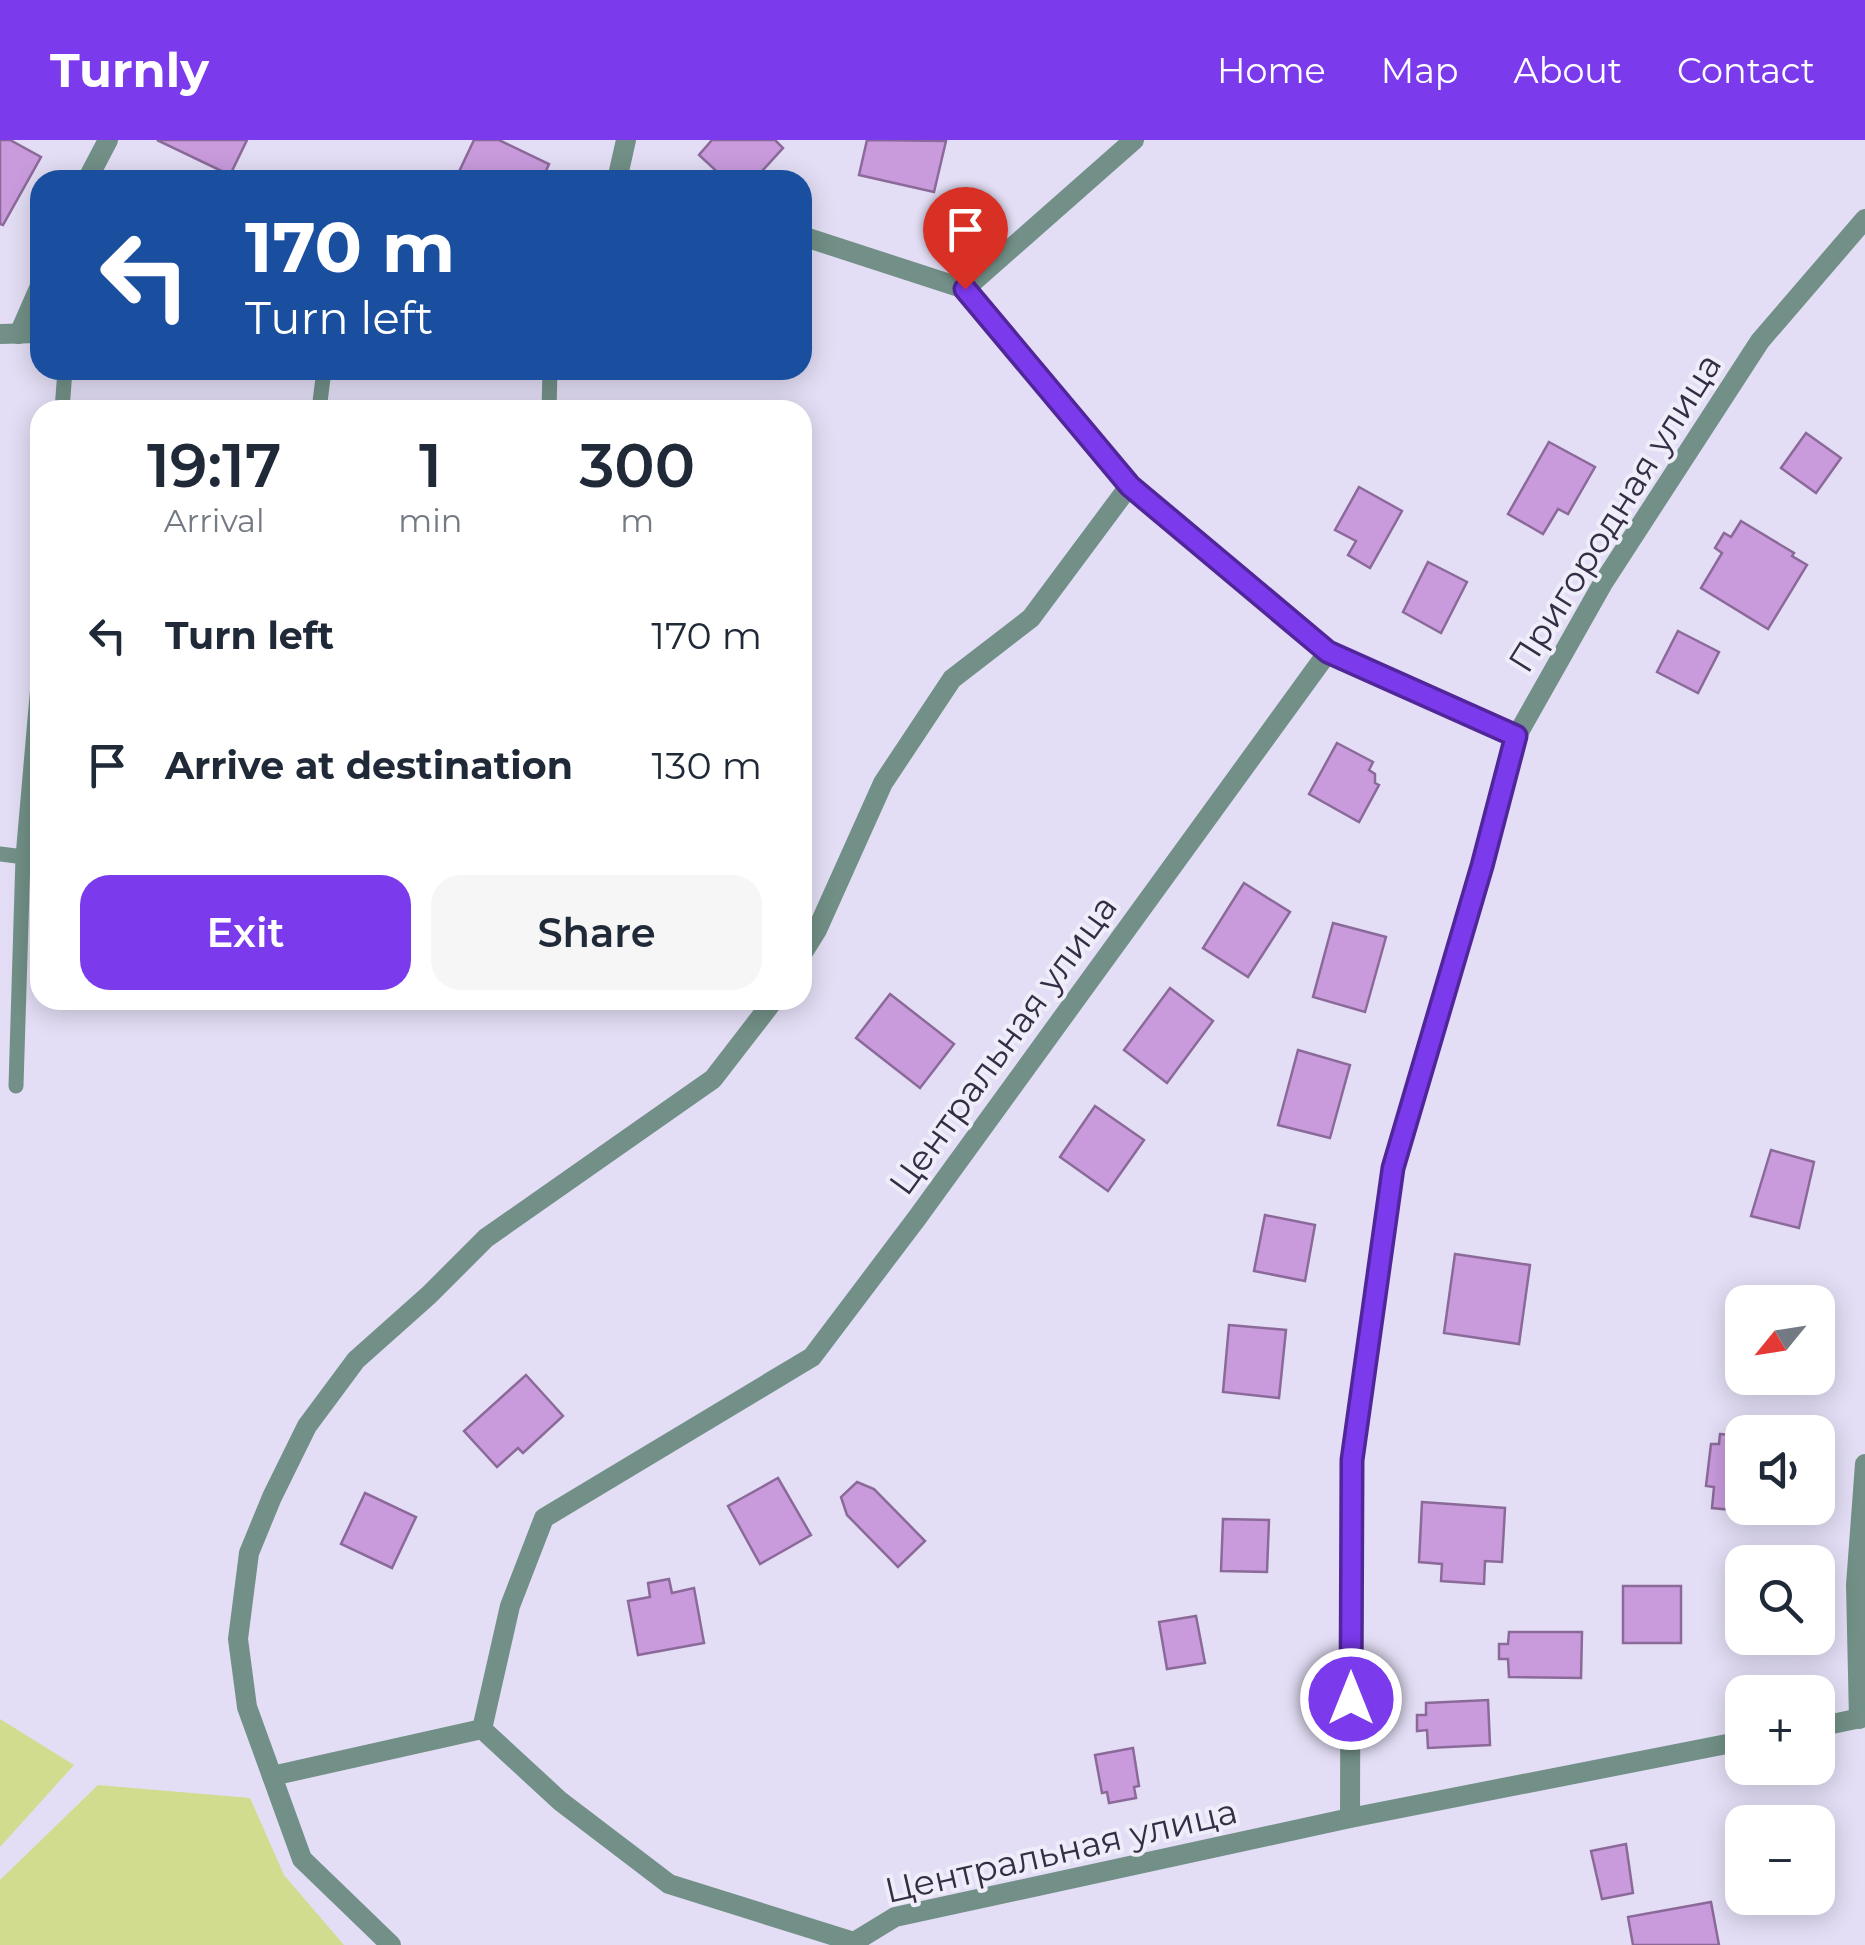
<!DOCTYPE html>
<html lang="en">
<head>
<meta charset="utf-8">
<style>
  body { margin:0; font-family:Montserrat,sans-serif; background:#f6f6f7; color:#1f2937; height:100vh; display:flex; flex-direction:column; font-size:38px; white-space:nowrap }
  * { box-sizing:border-box; margin:0 }
  p { font-size:32px; color:#747a83 }
  .icon { flex:none; width:55px; height:55px; fill:none; stroke:currentColor; stroke-width:2; stroke-linecap:round; stroke-linejoin:round }
  .map { position:relative; flex:1; overflow:hidden }
  .sheet { position:absolute; left:30px; top:260px; width:782px; height:610px; display:flex; flex-direction:column; background:#fff; border-radius:30px; box-shadow:0 5px 25px #0003 }
  .sheet>* { flex:none }
  .banner { position:absolute; left:30px; top:30px; width:782px; height:210px; border-radius:30px; box-shadow:0 5px 25px #0003; background:#1a4fa0; color:#fff; overflow:hidden }
  .needle { width:65px; rotate:240deg }
  .fabs { position:absolute; left:1725px; top:1145px; display:grid; gap:20px }
  .fabs a { display:grid; place-items:center; width:110px; height:110px; border-radius:20px; background:#fff; box-shadow:0 5px 25px #0003; font-size:50px }
  .pin { position:absolute; display:grid; place-items:center; width:85px; height:85px; color:#fff; margin:-102px -42px; border-radius:50% 50% 50% 0; rotate:-45deg; box-shadow:0 0 10px #0007 }
  .pin .icon { rotate:45deg }
  .me { position:absolute; width:110px; margin:-55px; rotate:0deg; stroke-linejoin:round; filter:drop-shadow(0 0 8px #0008) }
  .turn { display:flex; align-items:center; gap:35px; height:210px; padding:0 50px; font-size:45px }
  .turn .icon { width:130px; height:130px; stroke-width:2.5 }
  .turn b { display:block; font-size:70px; line-height:85px }
  .eta { display:flex; justify-content:space-evenly; align-items:center; height:170px; text-align:center }
  .eta b { font-size:60px; font-weight:600; line-height:70px }
  .action { display:flex; gap:20px; margin-top:auto; padding:20px 50px }
  .action a { flex:1; height:115px; border-radius:30px; background:#7c3aed; color:#fff; font-size:40px; font-weight:600; line-height:115px; text-align:center }
  .action a+a { background:#f6f6f7; color:#1f2937 }
  ul { padding:0; list-style:none }
  li { display:flex; align-items:center; gap:30px; height:130px; padding:0 50px }
  li div { flex:1 }
  li b { display:block; font-size:38px }
  li em { font-style:normal }
  header { display:flex; align-items:center; gap:60px; box-sizing:border-box; height:140px; padding:0 50px; background:#7c3aed; color:#fff }
  header strong { font-size:48px }
  nav { display:flex; gap:55px; margin-inline-start:auto; font-size:35px }
  .map>svg:first-child { display:block }
</style>
</head>
<body>
<header>
<strong>Turnly</strong>
<nav><a>Home</a><a>Map</a><a>About</a><a>Contact</a></nav>
</header>
<div class="map">
<svg width="1865" height="1805" viewBox="0 0 1865 1805">
  <rect width="100%" height="100%" fill="#e3def5"/>
  <!-- green -->
  <g fill="#d1dc8f">
    <polygon points="0,1579 74,1625 0,1707"/>
    <polygon points="98,1645 250,1658 284,1735 344,1805 0,1805 0,1740"/>
  </g>
  <!-- building -->
  <g fill="#c99bdd" stroke="#8b6a99" stroke-width="2.5">
    <polygon points="0,0 10,0 41,17 3,85 0,84"/>
    <polygon points="157,0 247,0 230,35"/>
    <polygon points="474,0 499,0 549,24 542,40 459,40 456,38"/>
    <polygon points="712,0 775,0 783,8 754,40 726,40 699,15"/>
    <polygon points="867,0 946,1 934,52 859,35"/>
    <polygon points="1806,293 1841,318 1816,353 1781,328"/>
    <polygon points="1549,302 1595,327 1568,374 1558,369 1543,394 1508,374"/>
    <polygon points="1359,347 1402,371 1370,428 1348,415 1356,401 1335,390"/>
    <polygon points="1741,381 1794,413 1792,416 1807,425 1768,489 1701,448 1722,413 1715,408 1724,393 1731,397"/>
    <polygon points="1428,422 1467,442 1441,493 1403,472"/>
    <polygon points="1678,491 1719,512 1698,553 1657,532"/>
    <polygon points="1337,603 1373,622 1369,630 1375,634 1375,643 1379,645 1359,682 1309,654"/>
    <polygon points="1244,743 1290,772 1248,837 1203,808"/>
    <polygon points="1333,783 1386,797 1365,872 1313,857"/>
    <polygon points="1170,848 1213,881 1167,943 1124,910"/>
    <polygon points="890,854 954,904 920,948 856,898"/>
    <polygon points="1298,910 1350,925 1330,998 1278,985"/>
    <polygon points="1095,966 1144,1000 1108,1051 1060,1017"/>
    <polygon points="1771,1010 1814,1022 1799,1088 1751,1076"/>
    <polygon points="1265,1075 1315,1085 1305,1141 1254,1131"/>
    <polygon points="1455,1114 1530,1125 1519,1204 1444,1193"/>
    <polygon points="1229,1185 1286,1190 1279,1258 1223,1252"/>
    <polygon points="526,1235 563,1276 523,1313 518,1308 497,1327 464,1291"/>
    <polygon points="1720,1294 1742,1296 1742,1368 1776,1368 1775,1374 1712,1368 1714,1347 1706,1346 1711,1304 1719,1304"/>
    <polygon points="778,1338 811,1395 760,1424 728,1366"/>
    <polygon points="857,1342 874,1349 925,1401 898,1427 847,1375 841,1357"/>
    <polygon points="365,1353 416,1377 392,1428 341,1404"/>
    <polygon points="1422,1362 1505,1368 1502,1422 1485,1421 1484,1444 1441,1441 1442,1424 1419,1422"/>
    <polygon points="1223,1379 1269,1380 1267,1432 1221,1431"/>
    <polygon points="669,1439 672,1453 694,1448 704,1503 638,1515 628,1461 650,1457 648,1443"/>
    <rect x="1623" y="1446" width="58" height="57"/>
    <polygon points="1196,1476 1205,1523 1167,1529 1159,1482"/>
    <polygon points="1509,1492 1582,1492 1581,1538 1509,1537 1508,1519 1499,1519 1499,1504 1508,1504"/>
    <polygon points="1488,1560 1490,1605 1428,1608 1427,1590 1417,1591 1417,1575 1426,1575 1426,1563"/>
    <polygon points="1133,1608 1139,1646 1134,1647 1136,1658 1109,1663 1107,1652 1102,1653 1095,1615"/>
    <polygon points="1626,1704 1633,1753 1602,1759 1591,1711"/>
    <polygon points="1711,1762 1719,1805 1633,1805 1628,1777"/>
  </g>
  <g fill="none" stroke-linecap="round" stroke-linejoin="round">
    <!-- service -->
    <g stroke="#729087" stroke-width="15">
      <polyline points="62,270 65,230"/>
      <polyline points="319,270 324,230"/>
      <polyline points="549,270 550,230"/>
      <polyline points="0,714 40,719"/>
      <polyline points="16,946 23,717 40,522"/>
    </g>
    <!-- minor -->
    <g stroke="#729087" stroke-width="20">
      <polyline points="87,40 108,0"/>
      <polyline points="617,40 626,0"/>
      <polyline points="802,96 965,149 1134,0"/>
      <polyline points="965,149 1130,345 1328,512 1516,597"/>
      <polyline points="0,194 40,193"/>
      <polyline points="19,194 40,146"/>
      <polyline points="1328,512 917,1078 812,1217 544,1378 510,1466 482,1589 560,1661 669,1744 854,1802 895,1777 1350,1678 1742,1601"/>
      <polyline points="802,814 817,790 883,643 952,539 1031,478 1130,345"/>
      <polyline points="1859,1579 1856,1445 1865,1324"/>
      <polyline points="1818,1587 1865,1577"/>
      <polyline points="272,1636 482,1589"/>
      <polyline points="1350,1678 1351,1320 1393,1029 1482,725 1516,597 1603,443 1760,201 1865,79"/>
      <polyline points="391,1805 302,1719 247,1567 238,1499 249,1413 272,1357 307,1286 356,1220 429,1155 486,1098 713,939 774,860"/>
    </g>
  </g>
  <g fill="none" stroke-linecap="round" stroke-linejoin="round">
    <!-- route casing -->
    <g stroke="#51269a" stroke-width="25">
      <polyline id="route" points="965,149 1130,346 1328,512 1516,596 1482,726 1393,1028 1352,1320 1351,1559"/>
    </g>
    <!-- route -->
    <use href="#route" stroke="#7c3aed" stroke-width="18"/>
  </g>
  <g text-anchor="middle" stroke-width="8" stroke-linejoin="round" paint-order="stroke">
    <!-- street labels -->
    <g font-size="35" fill="#342e45" stroke="#efedf9">
      <text transform="translate(1615 373) rotate(-58)" y="12">Пригородная улица</text>
      <text transform="translate(1003 905) rotate(-54)" y="12">Центральная улица</text>
      <text transform="translate(1061 1711) rotate(-13)" y="12">Центральная улица</text>
    </g>
  </g>
</svg>
<div class="fabs">
<a><svg class="needle" viewBox="-14 -14 28 28"><path d="M0-13l5 13h-10z" fill="#e53935"/><path d="M0 13l5-13h-10z" fill="#747a83"/></svg></a>
<a><svg class="icon" aria-label="sound" viewBox="0 0 24 24"><path d="M4 9h4l5-4v14l-5-4H4zM17 9q2 3 0 6"/></svg></a>
<a><svg class="icon" aria-label="search" viewBox="0 0 24 24"><circle cx="10" cy="10" r="6"/><path d="M15 15l6 6"/></svg></a>
<a>+</a>
<a>−</a>
</div>
<div class="pin" style="left:965px;top:149px;background:#d93025"><svg class="icon" aria-label="arrive" viewBox="0 0 24 24"><path d="M6 21V4h12l-3 4 3 4H6"/></svg></div>
<svg class="me" style="left:1351px;top:1559px" viewBox="-20 -20 40 40"><circle r="17" fill="#7c3aed" stroke="#fff" stroke-width="3"/><path d="M0-11L8 9 0 5-8 9z" fill="#fff"/></svg>
<div class="banner">
<div class="turn"><svg class="icon" aria-label="left" viewBox="0 0 24 24"><path d="M17 20v-9H6M10 6l-5 5 5 5"/></svg><div><b>170 m</b>Turn left</div></div>
</div>
<section class="sheet">
<div class="eta">
<div><b>19:17</b><p>Arrival</p></div>
<div><b>1</b><p>min</p></div>
<div><b>300</b><p>m</p></div>
</div>
<ul>
<li><svg class="icon" aria-label="left" viewBox="0 0 24 24"><path d="M17 20v-9H6M10 6l-5 5 5 5"/></svg><div><b>Turn left</b></div><em>170 m</em></li>
<li><svg class="icon" aria-label="arrive" viewBox="0 0 24 24"><path d="M6 21V4h12l-3 4 3 4H6"/></svg><div><b>Arrive at destination</b></div><em>130 m</em></li>
</ul>
<div class="action"><a>Exit</a><a>Share</a></div>
</section>
</div>
</body>
</html>
